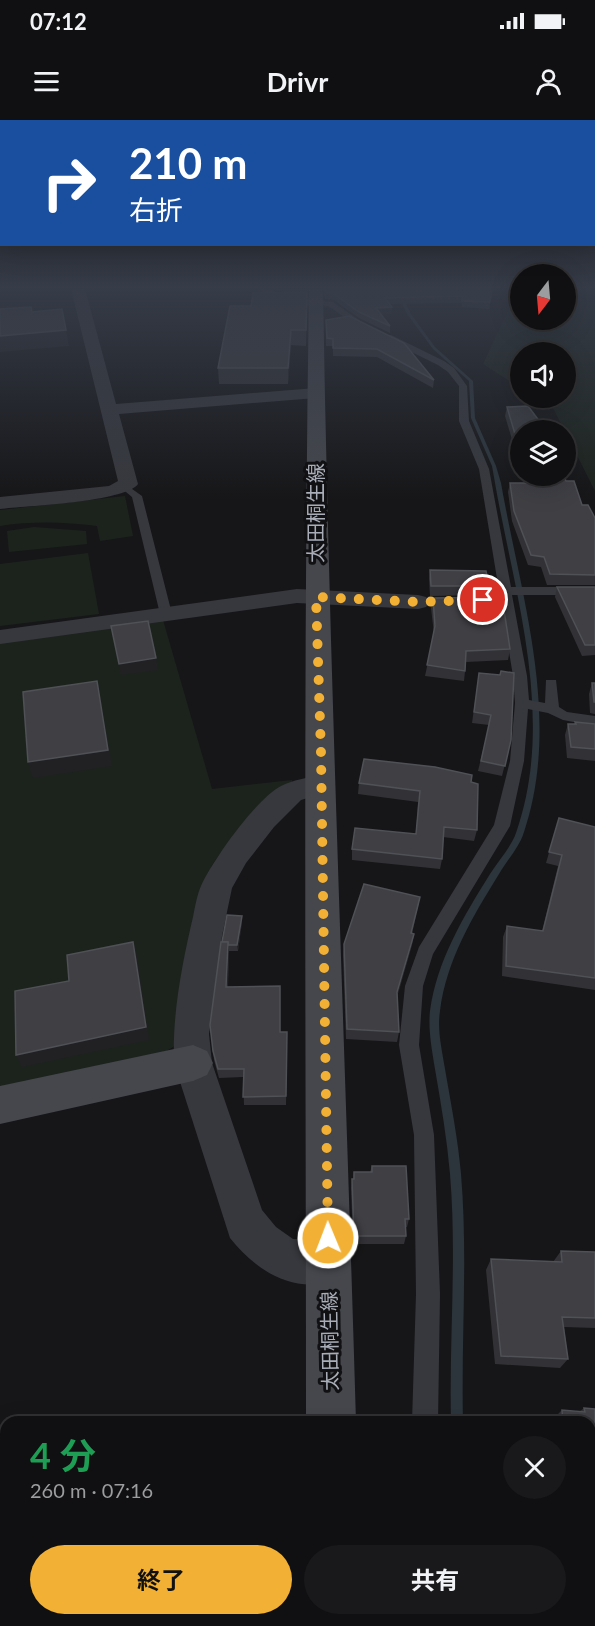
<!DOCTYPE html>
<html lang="ja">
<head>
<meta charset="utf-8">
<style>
  body { margin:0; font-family:Lato,"Noto Sans JP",sans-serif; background:#19191b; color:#f1f3f6; height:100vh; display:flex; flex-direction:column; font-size:22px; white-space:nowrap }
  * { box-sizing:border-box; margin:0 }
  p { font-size:20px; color:#9c9d9f }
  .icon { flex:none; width:33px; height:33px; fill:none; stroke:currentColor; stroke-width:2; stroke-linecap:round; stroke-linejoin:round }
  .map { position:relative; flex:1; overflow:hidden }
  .panel { position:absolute; left:0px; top:1296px; width:596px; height:210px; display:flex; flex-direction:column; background:#101012; border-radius:18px 18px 0 0; box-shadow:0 6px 24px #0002,0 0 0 2px #303032 }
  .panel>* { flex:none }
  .top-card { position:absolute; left:0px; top:0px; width:596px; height:126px; box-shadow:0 6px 24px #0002,0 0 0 2px #303032; background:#1a4fa0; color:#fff; overflow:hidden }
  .needle { width:39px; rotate:196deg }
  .tools { position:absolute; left:510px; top:144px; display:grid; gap:12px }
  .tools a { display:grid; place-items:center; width:66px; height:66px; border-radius:50%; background:#101012; box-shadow:0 6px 24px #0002,0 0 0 2px #303032; font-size:30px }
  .pin { position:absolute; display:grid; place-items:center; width:51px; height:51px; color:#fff; margin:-26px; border:3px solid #fff; border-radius:50%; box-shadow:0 2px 6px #0007 }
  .me { position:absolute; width:66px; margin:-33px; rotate:359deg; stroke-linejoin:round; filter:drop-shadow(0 0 4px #0008) }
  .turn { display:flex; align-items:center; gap:21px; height:126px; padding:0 30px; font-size:27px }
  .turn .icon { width:78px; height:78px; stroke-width:2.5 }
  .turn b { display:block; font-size:42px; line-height:51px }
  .round { display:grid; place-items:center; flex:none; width:63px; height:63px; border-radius:32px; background:#19191b }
  .head { display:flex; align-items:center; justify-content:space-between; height:102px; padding:0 30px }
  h1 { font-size:36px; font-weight:700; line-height:45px; color:#1e9e55 }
  .button { display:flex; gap:12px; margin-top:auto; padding:12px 30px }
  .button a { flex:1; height:69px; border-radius:36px; background:#f2b134; color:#111; font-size:24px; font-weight:700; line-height:69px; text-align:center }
  .button a+a { background:#19191b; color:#f1f3f6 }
  .status { display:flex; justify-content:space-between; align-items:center; height:42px; padding:0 30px; background:#101012; direction:ltr }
  .status svg { height:16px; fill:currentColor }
  header { display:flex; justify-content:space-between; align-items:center; height:78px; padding:0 30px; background:#101012; font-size:27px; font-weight:700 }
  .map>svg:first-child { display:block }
</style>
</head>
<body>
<div class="status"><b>07:12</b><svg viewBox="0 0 49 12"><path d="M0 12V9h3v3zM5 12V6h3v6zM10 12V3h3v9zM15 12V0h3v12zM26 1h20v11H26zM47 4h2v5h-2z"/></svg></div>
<header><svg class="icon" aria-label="menu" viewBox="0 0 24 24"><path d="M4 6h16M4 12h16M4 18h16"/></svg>Drivr<svg class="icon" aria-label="person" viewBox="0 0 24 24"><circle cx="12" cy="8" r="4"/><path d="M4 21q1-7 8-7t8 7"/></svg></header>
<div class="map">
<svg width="595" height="1506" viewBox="0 0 595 1506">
  <rect width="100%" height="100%" fill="#161618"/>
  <!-- green -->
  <g fill="#1c231d">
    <polygon points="518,169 520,169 520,200 566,200 566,169 595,169 595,371 553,288 536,278 566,278 566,232 520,232 520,268 483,244"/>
    <path d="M125,376L133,416L100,421L97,406C64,402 33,401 0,406V390Z"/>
    <polygon points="34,407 86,411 87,424 9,432 7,411"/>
    <polygon points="88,433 99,494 0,506 0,444"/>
    <path d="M163,500L212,669L292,660V664C269,686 238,711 219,735C186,777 185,868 181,922L160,935L0,967V522Z"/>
  </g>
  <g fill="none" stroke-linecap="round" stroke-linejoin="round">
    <!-- stream -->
    <g fill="#2c353c" fill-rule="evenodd">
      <path d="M395,169H399L411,194L435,227L473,261L475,298L496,346L501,363C521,477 562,598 524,712C519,728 507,740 499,754C473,796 446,841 440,891C437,910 442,930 445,949C451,984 458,1019 461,1054C468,1137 461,1219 463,1302H451C449,1219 457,1137 450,1054C447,1019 441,984 435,949C432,930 428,910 430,891C437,840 464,796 490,754C499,740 511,727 516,713C556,598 515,477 495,363L492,346L471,298L469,261L433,229L407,194Z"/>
      <polygon points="502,1500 516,1500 518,1506 504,1506"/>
    </g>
    <!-- lane -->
    <g fill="#37383d" fill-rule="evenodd">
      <polygon points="313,180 333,182 369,207 362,209 328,186 313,184"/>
      <polygon points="385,215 391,215 444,241 454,248 467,266 469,301 489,349 511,467 595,467 595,475 512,475 527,556 529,580 545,583 546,560 556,560 559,587 567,592 595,596 595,606 563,600 548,593 528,589 524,641 510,706 433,834 423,866 419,925 434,1015 440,1174 438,1302 412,1302 416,1174 414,1015 399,925 405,866 419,827 494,705 510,641 515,583 513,556 479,349 459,301 459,266 448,252 438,245 385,219"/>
      <polygon points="125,364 142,376 172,494 170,497 166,498 160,494 132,377 120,367"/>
      <polygon points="461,1500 489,1500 491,1506 463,1506"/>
    </g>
    <!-- street -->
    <g fill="#37383d" fill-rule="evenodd">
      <path d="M71,169H85L116,284L316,268L324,273L316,278L119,294L138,364C125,382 25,386 0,389V377L109,366L118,361Z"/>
      <path d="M260,169C280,168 276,175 288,177C300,179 314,174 323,182L316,186L282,185L277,184Z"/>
      <polygon points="297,469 418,475 426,477 430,482 426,487 418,489 297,483 0,524 0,510"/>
      <path d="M321,654L331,657L335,664L331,671L301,680L274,707L246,743L232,768L222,816L209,914L212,943L262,1090L276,1107L293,1119L329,1120L344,1127L351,1142L344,1157C298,1177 259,1154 230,1118L174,943C172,895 182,844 193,797C195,787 197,775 201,766C212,741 257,678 281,666C292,660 309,658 321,654Z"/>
    </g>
    <!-- secondary -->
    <g fill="#45474d" fill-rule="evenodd">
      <path d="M309,169H323C329,547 345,924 356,1302H306C306,924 303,547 309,169Z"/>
      <polygon points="193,925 207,931 213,943 207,955 193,961 0,1004 0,966"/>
      <rect x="305" y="1500" width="58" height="6"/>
    </g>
  </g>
  <!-- wall -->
  <g fill="#323236">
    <polygon points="275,169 307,169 306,226 291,225 288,264 219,264 218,248 251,186 285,173"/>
    <polygon points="323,169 495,169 492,172 489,189 462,187 462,183 390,184 392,187 391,194 381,194 390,206 390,213 359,198 334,180 325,179"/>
    <polygon points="326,200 434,260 433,268 377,237 333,236 333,226 326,226"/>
    <polygon points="507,287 520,310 520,346 505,296"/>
    <polygon points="523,356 564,356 566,361 582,385 595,398 595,465 547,465 541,447 528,445 512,401 508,372 510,363 526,363"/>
    <polygon points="430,450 489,466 488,475 430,476 429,459"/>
    <polygon points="557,467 595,467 595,535 582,536 555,477"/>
    <polygon points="433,478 510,529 508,540 466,542 464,561 425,556 434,514 431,488"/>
    <polygon points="479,553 511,620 502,656 478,651 489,605 472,603"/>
    <polygon points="592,563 595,563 595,594 590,593 589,574"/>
    <polygon points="575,602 595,604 595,641 567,638 565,615 568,604 574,604"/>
    <polygon points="471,662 477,710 474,721 443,717 442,739 440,749 352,740 352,729 416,714 418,682 358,674 359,663"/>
    <polygon points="559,698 595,707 595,870 502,856 503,817 507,806 542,811 558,746 546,743"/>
    <polygon points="420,777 412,814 414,814 412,825 397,877 399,912 397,922 346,919 343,835 344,824"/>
    <polygon points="242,796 242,802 238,831 229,831 228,867 280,912 287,912 286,985 244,985 243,957 219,958 214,940 210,905 222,822"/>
    <polygon points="372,1046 409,1099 407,1107 405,1107 406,1116 404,1124 353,1124 351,1068 352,1059 353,1059 354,1052 370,1052"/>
    <polygon points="561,1131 595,1132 595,1208 564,1207 568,1239 560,1248 495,1244 486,1150 491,1139 553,1142"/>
    <polygon points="584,1288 595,1289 595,1361 590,1361 590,1302 557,1302 556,1296 562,1290 579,1292"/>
  </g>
  <!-- shaded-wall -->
  <g fill="#212124">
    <polygon points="392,187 391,194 376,195 376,188"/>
    <polygon points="66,210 69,226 0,232 0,216"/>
    <polygon points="291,210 291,225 288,264 288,248"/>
    <polygon points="156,538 158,550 121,555 119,544"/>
    <polygon points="97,561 112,646 33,658 28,642"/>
    <polygon points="420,777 418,788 409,824 411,813"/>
    <polygon points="242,796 242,802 238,831 237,825"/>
    <polygon points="414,814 412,825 395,883 397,872"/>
    <polygon points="133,822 137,836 149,920 22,947 16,935"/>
    <polygon points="228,822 229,832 227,876 226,867"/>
  </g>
  <!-- building -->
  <g fill="#3f3f44" stroke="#4f5156" stroke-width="1.5">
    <polygon points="325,169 492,169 490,182 462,181 463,176 385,178 392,187 376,188 390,206 359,192 334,174 326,172"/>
    <polygon points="253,173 307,173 306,210 291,210 288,248 218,248 230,186 251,186"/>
    <polygon points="31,187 32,192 62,189 66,210 0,216 0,189"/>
    <polygon points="349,196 404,223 434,260 377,229 333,228 333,219 327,218 326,200"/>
    <polygon points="528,286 546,310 520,310 520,331 507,287"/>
    <polygon points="528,356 564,356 566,361 574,361 582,385 588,385 595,398 595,455 550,454 544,437 531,435 514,391 510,363 531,363"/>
    <polygon points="430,450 486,451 489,466 431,466"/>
    <polygon points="557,467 595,467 595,525 585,525"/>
    <polygon points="502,477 510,529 466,531 465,551 427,545 435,506 433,478"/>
    <polygon points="148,501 156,538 119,544 111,506"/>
    <polygon points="501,551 514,553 511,620 505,646 481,641 491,595 474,592 479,553 500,555"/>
    <polygon points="97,561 108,630 28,642 23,572"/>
    <polygon points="592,563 595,563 595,582 594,582"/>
    <polygon points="575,602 595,604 595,629 571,627 568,604 576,604"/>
    <polygon points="364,639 435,647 472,655 471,662 478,664 477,710 444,707 442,739 352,729 355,708 416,714 420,671 359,663"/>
    <polygon points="559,698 595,707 595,858 506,846 507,806 543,811 562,735 549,732"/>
    <polygon points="364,764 420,777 411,813 414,814 397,872 399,912 347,909 344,824"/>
    <polygon points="227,795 242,796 237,825 228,825 228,822 222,822"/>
    <polygon points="133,822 146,907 16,935 15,871 69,861 67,835"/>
    <polygon points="221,822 228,822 226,867 280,866 280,912 287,912 286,976 243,977 244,949 218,949 213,931 210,905"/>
    <polygon points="372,1046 406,1046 409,1099 405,1099 406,1116 354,1116 352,1059 354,1059 354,1052 372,1052"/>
    <polygon points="561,1131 595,1132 595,1198 562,1197 568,1239 501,1236 491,1139 562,1142"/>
    <polygon points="584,1288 595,1289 595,1357 590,1357 590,1302 563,1302 562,1290 585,1292"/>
  </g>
  <!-- sky -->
  <linearGradient id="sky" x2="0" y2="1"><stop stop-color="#0c0c0d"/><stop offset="0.44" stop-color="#363c48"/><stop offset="1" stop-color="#363c48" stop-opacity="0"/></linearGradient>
  <rect width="595" height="380" fill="url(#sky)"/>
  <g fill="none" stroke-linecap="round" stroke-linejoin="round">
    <!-- route -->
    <polyline stroke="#f2b134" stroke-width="10" stroke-dasharray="0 18" points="328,1118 321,633 316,477 418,482 483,480"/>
  </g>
  <g text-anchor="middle" stroke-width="6" stroke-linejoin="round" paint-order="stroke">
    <!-- street labels -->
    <g font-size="20" fill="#a8adb8" stroke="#111113">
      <text transform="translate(316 393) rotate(-90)" y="7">太田桐生線</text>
      <text transform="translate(330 1221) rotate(-91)" y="7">太田桐生線</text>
    </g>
  </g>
</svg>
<div class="tools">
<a><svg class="needle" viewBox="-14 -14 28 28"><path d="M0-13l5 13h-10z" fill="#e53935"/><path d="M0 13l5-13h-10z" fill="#9c9d9f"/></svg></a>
<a><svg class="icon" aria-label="sound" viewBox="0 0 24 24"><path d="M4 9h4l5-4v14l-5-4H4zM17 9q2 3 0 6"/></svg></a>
<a><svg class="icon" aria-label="layers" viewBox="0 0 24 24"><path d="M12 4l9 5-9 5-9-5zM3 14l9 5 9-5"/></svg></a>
</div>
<div class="pin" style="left:483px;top:480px;background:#d93025"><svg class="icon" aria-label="arrive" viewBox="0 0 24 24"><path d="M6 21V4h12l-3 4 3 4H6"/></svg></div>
<svg class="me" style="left:328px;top:1118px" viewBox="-20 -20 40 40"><circle r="17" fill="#f2b134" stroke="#fff" stroke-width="3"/><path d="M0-11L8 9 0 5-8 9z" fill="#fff"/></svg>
<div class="top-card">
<div class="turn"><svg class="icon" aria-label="right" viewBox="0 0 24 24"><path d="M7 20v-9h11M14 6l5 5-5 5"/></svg><div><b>210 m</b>右折</div></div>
</div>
<section class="panel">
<div class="head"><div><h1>4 分</h1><p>260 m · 07:16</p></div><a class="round"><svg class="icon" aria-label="close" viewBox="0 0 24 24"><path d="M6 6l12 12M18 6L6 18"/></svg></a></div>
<div class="button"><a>終了</a><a>共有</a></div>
</section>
</div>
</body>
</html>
